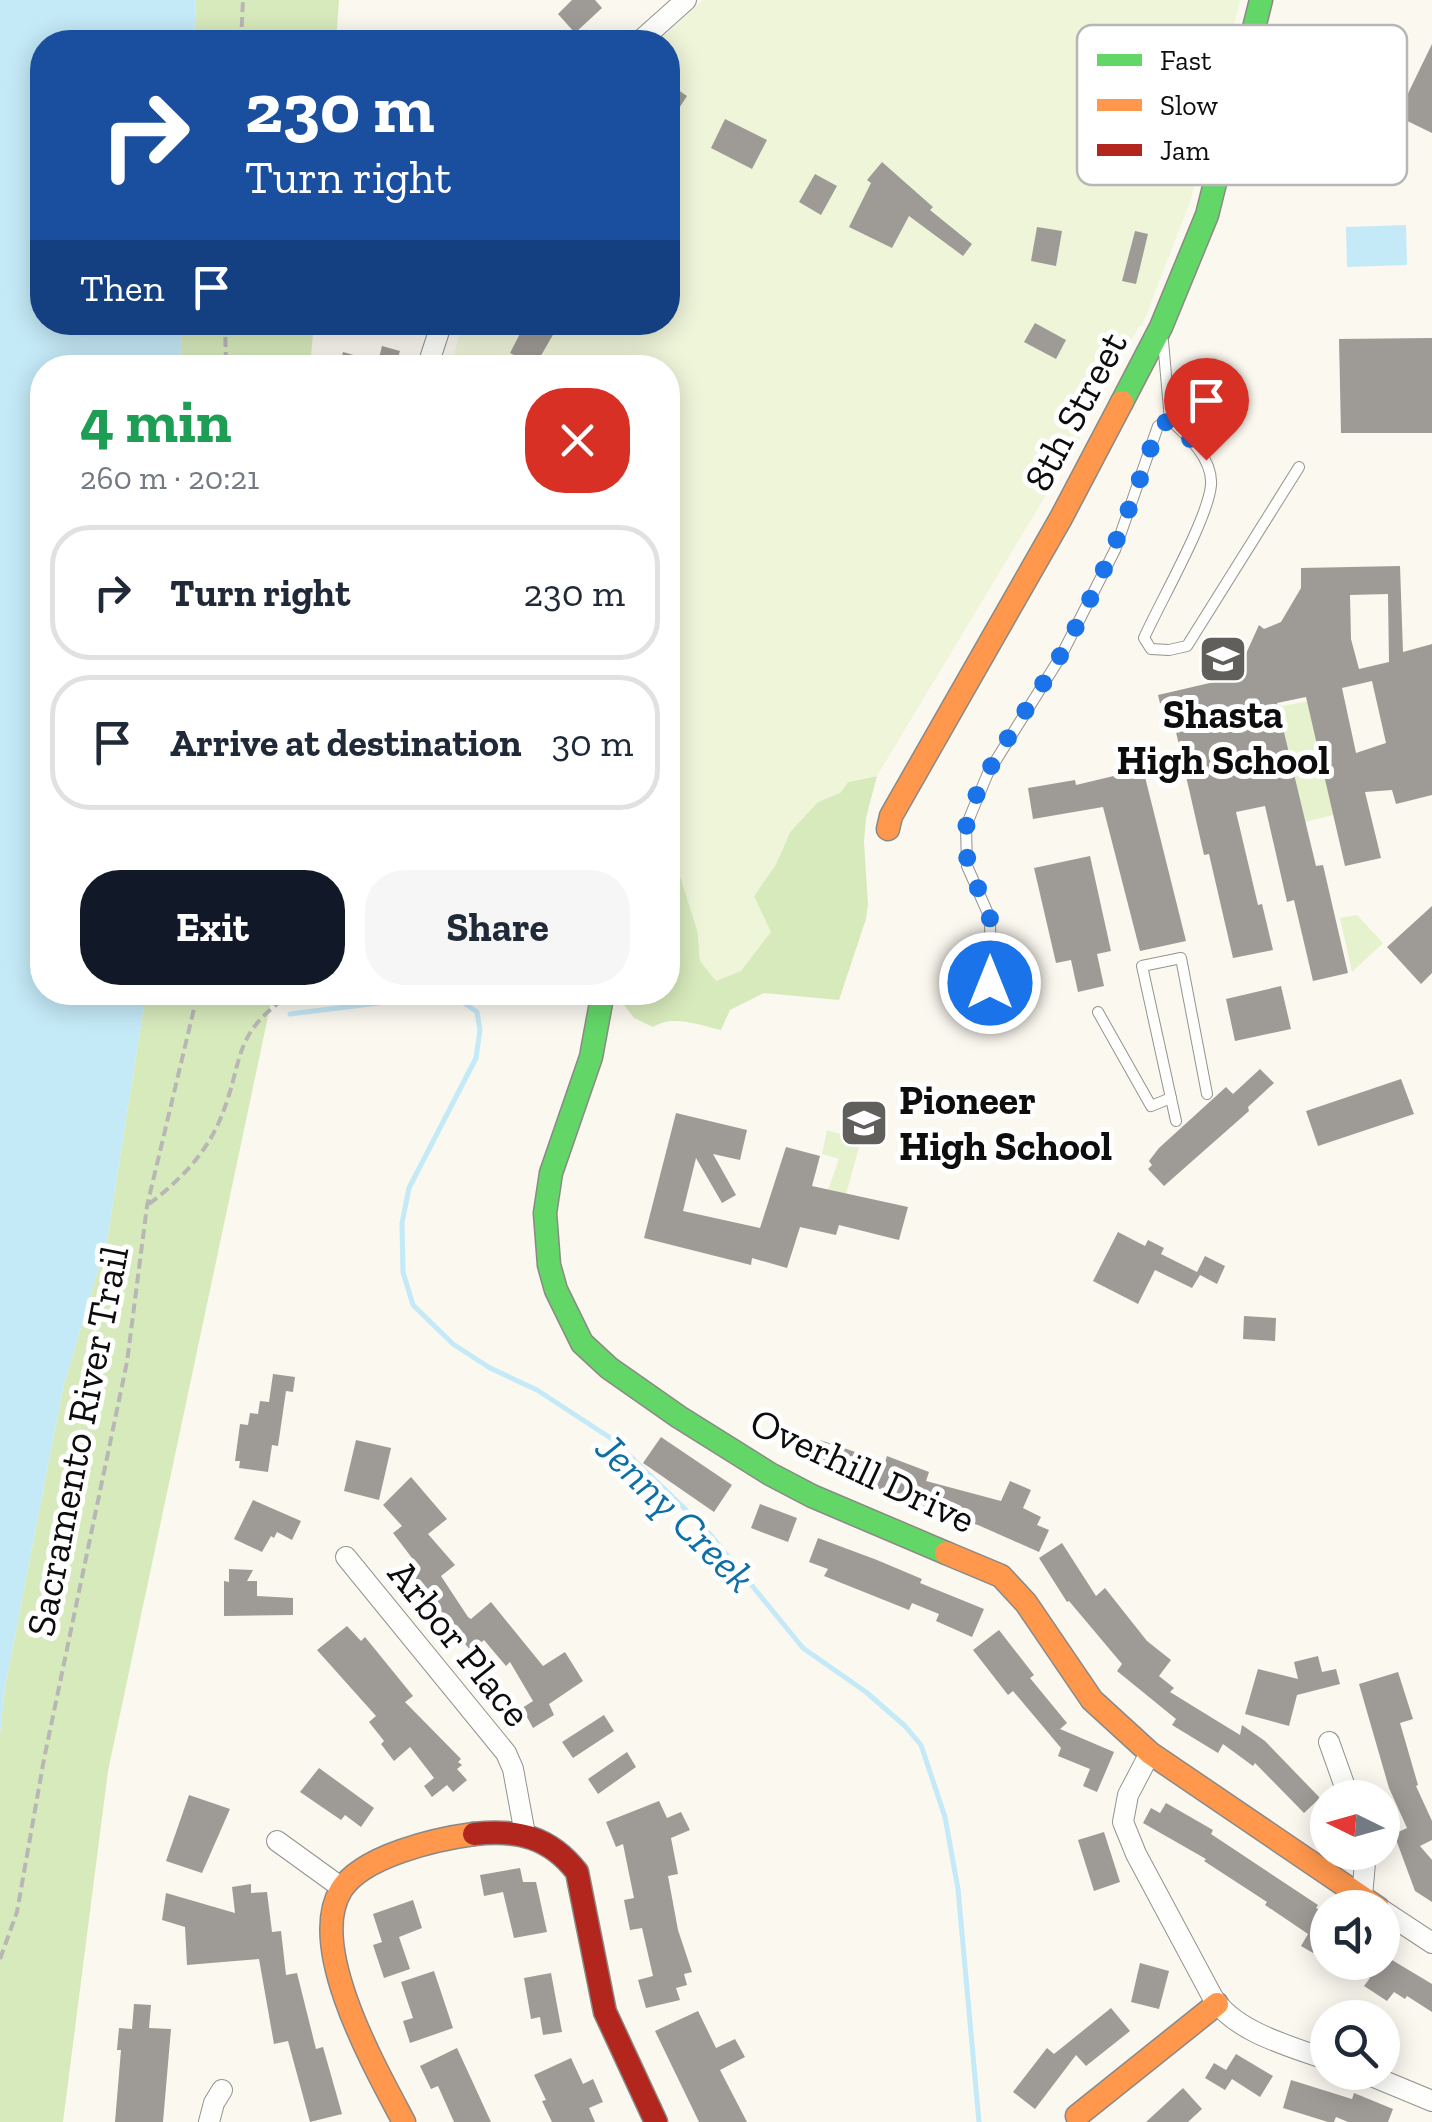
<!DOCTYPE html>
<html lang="en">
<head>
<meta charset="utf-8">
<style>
  body { margin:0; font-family:"Zilla Slab",serif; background:#f6f6f7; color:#1f2937; height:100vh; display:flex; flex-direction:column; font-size:38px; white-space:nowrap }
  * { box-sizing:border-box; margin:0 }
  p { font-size:32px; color:#747a83 }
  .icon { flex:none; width:55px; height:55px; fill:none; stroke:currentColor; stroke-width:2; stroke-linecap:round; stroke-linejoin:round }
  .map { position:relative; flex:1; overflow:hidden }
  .details { position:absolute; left:30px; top:355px; width:650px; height:650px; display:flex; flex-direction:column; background:#fff; border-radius:40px; box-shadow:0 5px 25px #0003 }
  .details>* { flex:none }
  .top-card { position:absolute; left:30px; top:30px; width:650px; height:305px; border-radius:40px; box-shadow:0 5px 25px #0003; background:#1a4fa0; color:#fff; overflow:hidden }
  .needle { width:65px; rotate:275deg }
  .fabs { position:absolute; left:1310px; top:1780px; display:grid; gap:20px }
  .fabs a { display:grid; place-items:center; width:90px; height:90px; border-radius:50%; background:#fff; box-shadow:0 5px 25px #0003; font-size:50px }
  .pin { position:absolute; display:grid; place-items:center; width:85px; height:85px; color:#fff; margin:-102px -42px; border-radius:50% 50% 50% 0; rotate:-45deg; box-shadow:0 0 10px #0007 }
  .pin .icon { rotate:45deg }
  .me { position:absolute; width:110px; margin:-55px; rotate:0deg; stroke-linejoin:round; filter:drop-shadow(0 0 8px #0008) }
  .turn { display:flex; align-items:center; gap:35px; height:210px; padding:0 50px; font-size:45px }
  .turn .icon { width:130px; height:130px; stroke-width:2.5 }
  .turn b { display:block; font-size:70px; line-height:85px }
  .then { display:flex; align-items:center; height:95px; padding:0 50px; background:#0003; gap:20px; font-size:38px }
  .round { display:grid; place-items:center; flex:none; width:105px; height:105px; border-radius:40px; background:#f6f6f7 }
  .overview { display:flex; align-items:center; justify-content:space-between; height:170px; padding:0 50px }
  h1 { font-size:60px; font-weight:800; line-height:75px; color:#1e9e55 }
  .action { display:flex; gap:20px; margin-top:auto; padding:20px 50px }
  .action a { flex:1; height:115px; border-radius:40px; background:#111827; color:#fff; font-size:40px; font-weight:800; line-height:115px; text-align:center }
  .action a+a { background:#f6f6f7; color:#1f2937 }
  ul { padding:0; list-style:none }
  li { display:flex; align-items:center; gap:30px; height:135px; margin:0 20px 15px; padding:0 30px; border:5px solid #e0e1e3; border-radius:40px }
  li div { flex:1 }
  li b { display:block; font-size:38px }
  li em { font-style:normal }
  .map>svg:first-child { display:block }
</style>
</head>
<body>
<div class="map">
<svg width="1432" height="2122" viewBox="0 0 1432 2122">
  <rect width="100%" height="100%" fill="#fbf8f0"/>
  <!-- green -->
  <g fill="#e6f1ce">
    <polygon points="1309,701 1333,815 1305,822 1277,703 1282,706"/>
    <polygon points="1357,915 1383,943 1352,972 1340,918"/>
    <polygon points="827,1130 861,1140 846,1194 828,1190 839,1159 822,1154"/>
  </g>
  <!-- forest -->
  <g fill="#d7eabc">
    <polygon points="196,0 339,0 336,42 194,42"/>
    <polygon points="182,323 314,323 310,367 180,368"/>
    <path d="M877,776L866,818L864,842L868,904L866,919L839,1000L764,993L730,1010L721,1030C699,1025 673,1014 653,1027L634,1018L617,996L618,993L668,992V837L698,933L700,961L754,896L776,864L790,832L818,801L840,793L848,782Z"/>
    <polygon points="146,993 273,993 108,1771 63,2122 0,2122 0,1733 5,1687 63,1388 107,1240"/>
  </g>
  <!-- pitch -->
  <polygon fill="#eff5d9" points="703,0 1240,0 1191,199 1142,326 1139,326 1076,445 877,776 848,782 840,793 818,802 790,832 776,864 754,896 771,932 741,971 716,981 700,961 698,933 668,837 668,368 450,368 463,323 668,322 668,42 656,42"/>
  <!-- water -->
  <g fill="#c4e9f7">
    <polygon points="0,0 196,0 194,42 42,42 42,322 182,323 180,367 42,368 42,992 146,993 107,1240 63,1388 5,1687 0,1733"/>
    <polygon points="1406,225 1407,265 1347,267 1346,227"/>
  </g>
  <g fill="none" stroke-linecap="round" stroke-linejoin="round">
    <!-- stream -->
    <polyline stroke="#c4e9f7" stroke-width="5" points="290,1014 451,994 477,1012 480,1030 476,1058 409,1188 402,1223 403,1272 413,1305 453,1344 490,1368 537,1390 612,1439 704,1527 803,1648 866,1692 905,1726 921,1745 945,1817 958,1889 979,2122"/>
  </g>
  <!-- building -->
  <g fill="#9e9a96" fill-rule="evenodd">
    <polygon points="572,0 595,0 602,8 575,33 558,14"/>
    <polygon points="1432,44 1432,133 1397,116"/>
    <polygon points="668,83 687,96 668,125"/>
    <polygon points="725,119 767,140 752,169 711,148"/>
    <polygon points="882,162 933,207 930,210 972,244 963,256 909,216 892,248 849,227 871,183 867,180"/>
    <polygon points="815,174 837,186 821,215 799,202"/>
    <polygon points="1037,227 1062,231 1056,266 1031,261"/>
    <polygon points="1135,231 1148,234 1136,284 1122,281"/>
    <polygon points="526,322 550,322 558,326 535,366 510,353"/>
    <polygon points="1035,323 1066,340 1056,359 1024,342"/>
    <polygon points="1432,338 1432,433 1341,433 1339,339"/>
    <polygon points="382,346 400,351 395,368 339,368 343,352 378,362"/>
    <path d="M1400,566L1403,652L1432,644V795L1396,804L1392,790L1365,792L1381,858L1345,866L1306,697L1277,703L1316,866L1323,865L1348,973L1313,981L1294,900L1287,902L1265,806L1236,812L1258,905L1262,904L1273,950L1233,958L1209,854L1204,855L1173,719L1164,720L1158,695L1227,679L1223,662L1244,658L1259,625L1264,629L1281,622L1301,588V568ZM1388,594L1389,662L1359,669L1351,639L1350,595ZM1372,681L1386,743L1356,753L1342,688Z"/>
    <polygon points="1143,769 1186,941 1140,951 1103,807 1033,819 1028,788 1075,780 1076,785"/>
    <polygon points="1090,856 1111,951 1097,954 1104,986 1078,992 1071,960 1056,963 1034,868"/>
    <polygon points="1432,906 1432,973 1421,984 1387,947"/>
    <polygon points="1281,986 1291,1029 1235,1041 1226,999"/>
    <polygon points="1260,1069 1274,1083 1248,1107 1249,1111 1164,1186 1148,1169 1152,1165 1149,1161 1159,1148 1226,1087 1233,1094"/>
    <polygon points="1401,1079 1414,1114 1318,1146 1306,1111"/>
    <polygon points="676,1113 747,1130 740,1160 713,1154 736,1195 722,1203 696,1158 683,1211 760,1228 786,1147 820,1156 812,1186 908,1207 899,1240 839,1225 836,1235 800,1227 787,1268 752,1258 751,1265 644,1238"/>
    <polygon points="1118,1232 1145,1246 1148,1240 1164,1248 1161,1254 1197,1272 1205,1256 1225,1266 1217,1284 1200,1275 1192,1288 1155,1270 1138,1304 1093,1281"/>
    <polygon points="1244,1316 1276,1318 1275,1341 1243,1339"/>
    <polygon points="273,1374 295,1377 293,1392 286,1391 278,1446 272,1445 268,1472 239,1468 240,1461 235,1461 240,1424 248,1425 250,1413 258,1414 260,1401 269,1402"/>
    <polygon points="661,1437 732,1485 714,1512 643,1463"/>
    <polygon points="356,1440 391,1448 379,1500 344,1491"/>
    <polygon points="820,1440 885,1462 887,1456 929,1472 926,1481 1001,1501 1010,1481 1031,1490 1023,1508 1041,1517 1037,1525 1049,1530 1039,1552 978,1525 939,1514 940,1512 812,1463"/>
    <polygon points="411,1477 447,1519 428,1534 455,1565 441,1576 468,1617 471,1619 491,1602 543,1666 565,1652 583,1681 549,1704 554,1715 533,1728 522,1708 533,1701 510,1662 506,1666 484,1640 471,1651 421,1591 424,1589 410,1572 418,1566 393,1533 402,1526 383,1505"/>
    <polygon points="253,1500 301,1521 292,1540 277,1532 274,1538 271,1536 262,1552 234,1539"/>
    <polygon points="760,1504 797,1518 788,1542 751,1528"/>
    <polygon points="818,1538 877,1560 922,1579 920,1583 984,1609 972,1637 936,1621 939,1614 912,1603 909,1610 824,1576 828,1569 809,1562"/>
    <polygon points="1062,1543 1096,1596 1105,1588 1147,1641 1171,1660 1159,1676 1174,1688 1170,1692 1240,1735 1242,1725 1265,1741 1320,1798 1304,1813 1255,1763 1253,1766 1223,1744 1218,1753 1172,1725 1176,1719 1117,1671 1122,1664 1069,1601 1067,1602 1039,1558"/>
    <polygon points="229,1569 253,1570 247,1581 257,1581 257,1596 293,1598 293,1615 224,1616 224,1581 229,1582"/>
    <polygon points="347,1626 361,1641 365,1637 413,1696 405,1702 461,1759 458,1762 462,1765 457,1769 467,1780 453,1792 447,1785 432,1797 424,1786 434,1778 410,1747 394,1761 381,1744 384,1741 369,1722 376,1716 317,1650"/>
    <polygon points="999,1630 1034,1675 1030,1678 1067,1723 1060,1729 1114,1752 1097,1792 1083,1786 1090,1769 1058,1756 1061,1748 1013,1691 1008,1695 973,1650"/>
    <polygon points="1318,1656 1322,1672 1336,1669 1340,1684 1297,1695 1289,1726 1245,1714 1258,1669 1298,1679 1294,1662"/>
    <polygon points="1398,1672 1413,1719 1400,1723 1418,1785 1416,1786 1432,1821 1432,1840 1420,1846 1432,1860 1432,1902 1415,1891 1394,1834 1407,1828 1389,1788 1359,1684"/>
    <polygon points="604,1715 614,1731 573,1758 562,1742"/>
    <polygon points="627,1752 636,1767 598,1794 588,1779"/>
    <polygon points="319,1768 374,1808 361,1827 345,1815 341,1820 300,1792"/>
    <polygon points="189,1795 230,1809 202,1873 166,1861"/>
    <polygon points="659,1801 667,1818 681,1812 690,1830 671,1838 678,1874 668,1876 678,1930 692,1972 684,1974 687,1985 676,1988 680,2000 646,2008 638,1980 653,1976 642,1928 630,1930 624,1900 634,1898 623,1844 616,1847 606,1822"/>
    <polygon points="1166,1803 1213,1830 1211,1834 1318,1905 1316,1908 1328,1914 1328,1952 1317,1946 1313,1953 1301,1946 1308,1934 1265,1905 1267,1902 1204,1861 1206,1859 1143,1823 1151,1808 1160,1813"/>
    <polygon points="1104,1832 1120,1882 1094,1891 1078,1840"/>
    <polygon points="520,1868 523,1882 536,1882 547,1932 514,1938 503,1892 484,1896 480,1875"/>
    <polygon points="251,1884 251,1893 267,1892 272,1932 281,1931 286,1975 297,1973 316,2049 323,2047 342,2114 310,2122 288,2041 274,2044 259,1959 187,1965 185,1927 162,1920 166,1893 235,1913 232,1887"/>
    <polygon points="413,1900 422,1928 399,1937 410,1969 384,1978 373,1945 382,1942 373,1914"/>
    <polygon points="1382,1954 1432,1984 1432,2012 1407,1996 1405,1999 1394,1992 1387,2001 1364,1986 1370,1978 1344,1962 1382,1962"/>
    <polygon points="1140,1963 1169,1971 1159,2009 1131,2002"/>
    <polygon points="434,1971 453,2028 410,2043 403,2021 413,2018 401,1982"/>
    <polygon points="551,1973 562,2032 543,2035 540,2017 531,2019 524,1978"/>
    <polygon points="134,2004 151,2005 149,2028 171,2029 163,2122 115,2122 121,2050 117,2050 119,2028 132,2029"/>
    <polygon points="1111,2008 1130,2031 1086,2066 1076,2055 1035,2109 1013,2092 1047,2048 1054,2054"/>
    <polygon points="698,2011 716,2048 735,2039 745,2057 720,2070 747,2122 699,2122 655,2031"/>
    <polygon points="457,2048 491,2122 454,2122 438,2086 431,2089 420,2066"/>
    <polygon points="1236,2054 1273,2076 1260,2097 1232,2079 1225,2090 1205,2078 1214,2063 1226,2070"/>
    <polygon points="571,2058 583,2084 593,2079 603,2102 589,2108 595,2122 552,2122 542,2101 546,2100 534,2075"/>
    <polygon points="1291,2080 1352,2099 1354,2093 1393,2109 1388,2122 1348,2122 1336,2117 1334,2122 1328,2122 1283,2108"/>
    <polygon points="1183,2088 1202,2109 1188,2122 1146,2122"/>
  </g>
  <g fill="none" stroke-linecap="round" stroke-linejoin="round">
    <!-- lane casing -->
    <g stroke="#94938f" stroke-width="12">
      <g id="lane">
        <polyline points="1163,341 1170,420"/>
        <path d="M991,983L990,918L967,866L966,826L988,773L1061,656L1115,550L1158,426L1170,420C1188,436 1213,459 1211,485C1208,519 1160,602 1144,638L1151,649L1169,650L1187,646L1299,467"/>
        <polyline points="1098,1012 1151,1106 1171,1098"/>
        <polyline points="1176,1121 1142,966 1181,958 1207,1094"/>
      </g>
    </g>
    <!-- street casing -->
    <g stroke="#94938f" stroke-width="22">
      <g id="street">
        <polyline points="639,42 686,0"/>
        <polyline points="427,368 442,322"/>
        <polyline points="346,1557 506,1753 513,1769 525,1834"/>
        <polyline points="1329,1742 1349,1798"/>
        <path d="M1150,1753L1128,1795L1123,1822L1136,1854L1212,1996C1234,2032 1290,2046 1328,2060"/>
        <polyline points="277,1841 342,1888"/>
        <polyline points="1362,1896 1366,1852"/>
        <polyline points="1382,1910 1432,1943"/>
        <polyline points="1362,2072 1432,2101"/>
        <polyline points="209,2122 214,2103 222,2090"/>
      </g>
    </g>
    <!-- fast casing -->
    <g stroke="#8b8986" stroke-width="25">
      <g id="fast">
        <polyline points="1122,402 1161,327 1207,215 1261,0"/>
        <polyline points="603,992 591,1057 551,1173 545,1213 549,1265 556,1290 582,1343 609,1368 679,1417 770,1474 812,1496 946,1553"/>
      </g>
    </g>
    <!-- slow casing -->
    <g stroke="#8b8986" stroke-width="25">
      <g id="slow">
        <polyline points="888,829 891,816 1061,518 1122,402"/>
        <polyline points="946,1553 1001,1576 1026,1603 1092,1700 1150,1753 1378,1908"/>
        <polyline points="1077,2116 1217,2004"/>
        <path d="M404,2122C376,2069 306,1947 341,1890C362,1856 436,1839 474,1834"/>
      </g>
    </g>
    <!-- jam casing -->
    <g stroke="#8b8986" stroke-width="25">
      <path id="jam" d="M474,1834C517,1829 550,1837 577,1872L605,2012L656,2122"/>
    </g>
    <!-- path -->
    <g stroke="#b8b7b6" stroke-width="4" stroke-dasharray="10 5" stroke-linecap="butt">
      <polyline points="241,42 243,0"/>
      <polyline points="225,322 226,368"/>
      <path d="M149,1204C178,1182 204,1156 219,1122C246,1060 228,1035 294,992"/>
      <polyline points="0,1959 17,1912 44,1759 127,1362 147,1206 198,992"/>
    </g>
    <!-- lane -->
    <use href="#lane" stroke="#fefefd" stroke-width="10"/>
    <!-- street -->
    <use href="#street" stroke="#fefefd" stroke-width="20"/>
    <!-- fast -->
    <use href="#fast" stroke="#63d668" stroke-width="22"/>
    <!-- slow -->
    <use href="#slow" stroke="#ff974d" stroke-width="22"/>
    <!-- jam -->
    <use href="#jam" stroke="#b3261e" stroke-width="22"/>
  </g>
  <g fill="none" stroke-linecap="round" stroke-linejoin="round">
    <!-- route -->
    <path stroke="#1a73e8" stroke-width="18" stroke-dasharray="0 32.4" d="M990,983C990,962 995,934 989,915C978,883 962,865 966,829C971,783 1036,699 1060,656C1102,583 1132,506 1158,426L1170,420L1188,436L1206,460"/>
  </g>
  <!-- icons -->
  <defs>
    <g id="school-square" transform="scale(2.5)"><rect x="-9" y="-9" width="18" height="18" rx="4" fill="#605f5c" stroke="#fff"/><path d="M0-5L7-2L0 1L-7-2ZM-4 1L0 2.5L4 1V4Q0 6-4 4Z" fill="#fff"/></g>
  </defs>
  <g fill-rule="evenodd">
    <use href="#school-square" x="1223" y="659"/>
    <use href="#school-square" x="864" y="1123"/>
  </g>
  <g text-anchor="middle" stroke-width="10" stroke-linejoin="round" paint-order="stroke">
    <!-- street labels -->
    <g font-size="40" fill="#0d0d0d" stroke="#fff">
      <text transform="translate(1075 411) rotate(-62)" y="14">8th Street</text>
      <text transform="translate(77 1441) rotate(-79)" y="14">Sacramento River Trail</text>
      <text transform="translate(863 1470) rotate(25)" y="14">Overhill Drive</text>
      <text transform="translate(460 1643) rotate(51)" y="14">Arbor Place</text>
    </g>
    <!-- poi labels -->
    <g font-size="40" font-weight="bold" fill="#0d0d0d" stroke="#fff">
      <text x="1223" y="728">Shasta<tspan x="1223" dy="46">High School</tspan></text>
      <text x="899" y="1114" text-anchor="start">Pioneer<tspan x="899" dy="46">High School</tspan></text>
    </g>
    <!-- water labels -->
    <g font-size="42" font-style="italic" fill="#0e6fa7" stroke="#fff">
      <text transform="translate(676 1512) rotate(45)" y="15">Jenny Creek</text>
    </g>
  </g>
  <!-- legend -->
  <rect x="1077" y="25" width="330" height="160" rx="15" fill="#fff" stroke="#b6b6b6" stroke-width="2.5"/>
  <rect x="1097" y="54" width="45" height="12" fill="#63d668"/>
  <rect x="1097" y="99" width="45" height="12" fill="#ff974d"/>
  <rect x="1097" y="144" width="45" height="12" fill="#b3261e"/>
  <g font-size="28" fill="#0d0d0d">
    <text x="1160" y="70">Fast</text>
    <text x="1160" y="115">Slow</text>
    <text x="1160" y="160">Jam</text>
  </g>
</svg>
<div class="fabs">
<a><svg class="needle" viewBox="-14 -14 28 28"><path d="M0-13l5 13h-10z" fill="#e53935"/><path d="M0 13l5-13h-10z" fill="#747a83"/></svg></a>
<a><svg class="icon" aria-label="sound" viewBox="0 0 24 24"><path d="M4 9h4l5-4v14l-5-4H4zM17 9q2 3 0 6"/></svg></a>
<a><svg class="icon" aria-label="search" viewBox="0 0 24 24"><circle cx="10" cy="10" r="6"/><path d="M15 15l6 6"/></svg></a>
</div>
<div class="pin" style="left:1206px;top:460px;background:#d93025"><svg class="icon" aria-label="arrive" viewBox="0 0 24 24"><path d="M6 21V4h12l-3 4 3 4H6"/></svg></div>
<svg class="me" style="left:990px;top:983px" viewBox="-20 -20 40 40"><circle r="17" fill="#1a73e8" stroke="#fff" stroke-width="3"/><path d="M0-11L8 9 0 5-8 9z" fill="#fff"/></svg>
<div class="top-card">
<div class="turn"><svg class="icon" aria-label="right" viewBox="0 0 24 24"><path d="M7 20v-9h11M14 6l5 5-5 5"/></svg><div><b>230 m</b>Turn right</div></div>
<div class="then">Then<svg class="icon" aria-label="arrive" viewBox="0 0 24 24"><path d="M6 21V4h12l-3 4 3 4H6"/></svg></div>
</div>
<section class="details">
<div class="overview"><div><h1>4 min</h1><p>260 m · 20:21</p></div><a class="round" style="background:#d93025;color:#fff"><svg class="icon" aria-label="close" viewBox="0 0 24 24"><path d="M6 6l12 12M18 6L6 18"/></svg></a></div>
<ul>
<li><svg class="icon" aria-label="right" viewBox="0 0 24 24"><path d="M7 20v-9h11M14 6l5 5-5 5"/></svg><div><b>Turn right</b></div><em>230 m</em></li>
<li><svg class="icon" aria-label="arrive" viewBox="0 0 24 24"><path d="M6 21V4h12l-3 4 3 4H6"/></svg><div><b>Arrive at destination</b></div><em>30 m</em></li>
</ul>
<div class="action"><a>Exit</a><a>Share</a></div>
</section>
</div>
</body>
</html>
